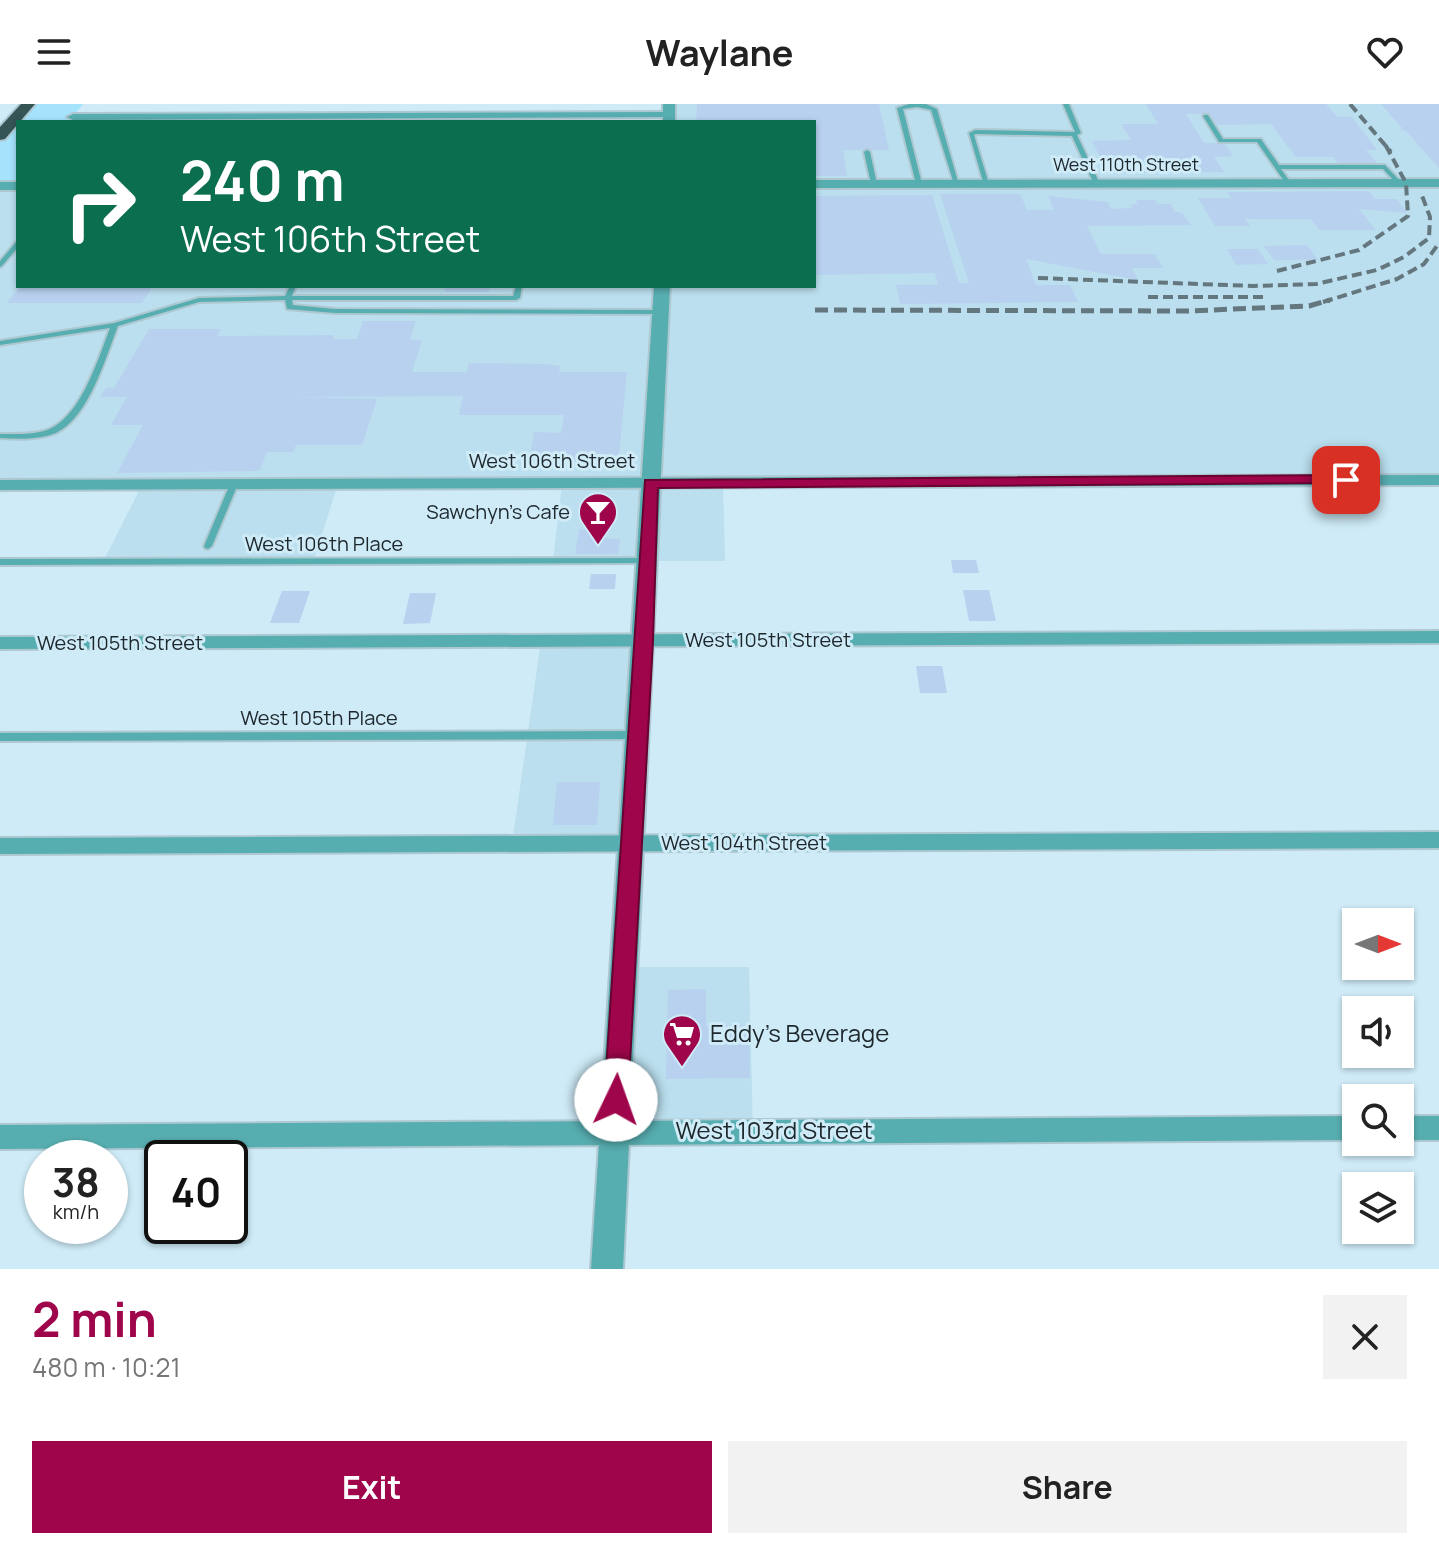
<!DOCTYPE html>
<html lang="en">
<head>
<meta charset="utf-8">
<style>
  body { margin:0; font-family:Manrope,sans-serif; background:#f2f2f2; color:#222; height:100vh; display:flex; flex-direction:column; font-size:30px; white-space:nowrap }
  * { box-sizing:border-box; margin:0 }
  p { font-size:26px; color:#767676 }
  .icon { flex:none; width:44px; height:44px; fill:none; stroke:currentColor; stroke-width:2; stroke-linecap:round; stroke-linejoin:round }
  .map { position:relative; height:1165px; overflow:hidden }
  .details { display:flex; flex-direction:column; background:#fff; flex:1 }
  .details>* { flex:none }
  .guide { position:absolute; left:16px; top:16px; width:800px; height:168px; border-radius:0px; box-shadow:0 2px 6px #0004; background:#0b6e4f; color:#fff; overflow:hidden }
  .needle { width:52px; rotate:90deg }
  .controls { position:absolute; left:1342px; top:804px; display:grid; gap:16px }
  .controls a { display:grid; place-items:center; width:72px; height:72px; border-radius:0px; background:#fff; box-shadow:0 2px 6px #0004; font-size:40px }
  .speed { position:absolute; left:24px; top:1036px; display:flex; gap:16px; font-size:40px; font-weight:700; text-align:center }
  .speed>* { display:grid; place-content:center; width:104px; height:104px; border-radius:50%; background:#fff; box-shadow:0 2px 6px #0004; line-height:1 }
  .speed small { font-size:20px; font-weight:400 }
  .speed .limit { border:4px solid #111; border-radius:12px; background:#fff; color:#111 }
  .pin { position:absolute; display:grid; place-items:center; width:68px; height:68px; color:#fff; margin:-34px; border-radius:16px; box-shadow:0 4px 12px #0006 }
  .me { position:absolute; width:88px; margin:-44px; rotate:3deg; stroke-linejoin:round; filter:drop-shadow(0 0 6px #0008) }
  .turn { display:flex; align-items:center; gap:28px; height:168px; padding:0 32px; font-size:36px }
  .turn .icon { width:104px; height:104px; stroke-width:2.5 }
  .turn b { display:block; font-size:56px; line-height:68px }
  .round { display:grid; place-items:center; flex:none; width:84px; height:84px; border-radius:0px; background:#f2f2f2 }
  .head { display:flex; align-items:center; justify-content:space-between; height:136px; padding:0 32px }
  h1 { font-size:48px; font-weight:700; line-height:60px; color:#9f054a }
  .primary-button { display:flex; gap:16px; margin-top:auto; padding:16px 32px }
  .primary-button a { flex:1; height:92px; border-radius:0px; background:#9f054a; color:#fff; font-size:32px; font-weight:700; line-height:92px; text-align:center }
  .primary-button a+a { background:#f2f2f2; color:#222 }
  header { display:flex; justify-content:space-between; align-items:center; height:104px; padding:0 32px; background:#fff; font-size:36px; font-weight:700 }
  .map>svg:first-child { display:block }
</style>
</head>
<body>
<header><svg class="icon" aria-label="menu" viewBox="0 0 24 24"><path d="M4 6h16M4 12h16M4 18h16"/></svg>Waylane<svg class="icon" aria-label="heart" viewBox="0 0 24 24"><path d="M12 20l-8-8c-3-5 5-10 8-4 3-6 11-1 8 4z"/></svg></header>
<div class="map">
<svg width="1439" height="1165" viewBox="0 0 1439 1165">
  <rect width="100%" height="100%" fill="#ceebf7"/>
  <!-- built -->
  <g fill="#bbdfee">
    <polygon points="669,0 1439,0 1439,376 723,380 725,457 553,457 562,380 338,380 313,458 103,458 142,381 0,381 0,82 18,82 18,182 814,182 814,18 669,18"/>
    <polygon points="541,537 644,537 631,740 512,740"/>
    <polygon points="624,863 749,863 753,1028 614,1028"/>
  </g>
  <!-- green -->
  <polygon fill="#a5e2fc" points="28,0 83,0 68,18 18,18 18,82 0,82 0,32"/>
  <!-- building -->
  <g fill="#b8d1ef">
    <polygon points="697,0 879,0 889,46 843,46 847,72 814,72 814,18 696,18"/>
    <polygon points="1146,0 1326,0 1337,13 1352,13 1377,46 1366,46 1377,59 1338,59 1333,53 1296,53 1271,20 1217,21 1210,10 1186,10 1204,39 1224,39 1233,52 1214,53 1224,68 1108,69 1092,37 1131,36 1121,20 1158,20"/>
    <polygon points="1381,0 1439,0 1439,64 1406,27 1400,26 1402,24"/>
    <polygon points="1369,87 1375,95 1396,95 1407,109 1359,105 1376,126 1319,126 1311,115 1245,115 1250,122 1215,122 1198,94 1231,94 1227,88"/>
    <polygon points="940,90 1020,90 1027,106 1054,106 1048,92 1108,98 1111,105 1132,104 1131,101 1138,100 1136,96 1155,96 1158,100 1171,100 1175,108 1182,109 1191,121 1087,122 1101,150 1155,150 1163,164 1132,164 1138,176 1026,155 1036,181 1070,181 1078,198 900,200 896,181 938,181 935,169 814,171 814,92 932,91 959,179 969,179"/>
    <polygon points="1307,141 1318,156 1274,156 1264,142"/>
    <polygon points="1227,145 1258,145 1268,160 1236,161"/>
    <polygon points="20,182 153,182 142,199 7,199"/>
    <polygon points="446,182 490,182 489,188 444,188"/>
    <polygon points="363,217 416,217 410,236 422,236 412,268 467,268 469,259 477,259 545,260 560,262 559,268 627,268 618,362 529,363 534,328 561,329 564,311 459,311 463,292 294,293 377,295 362,341 296,341 293,348 267,348 259,367 117,369 143,321 111,321 127,293 100,293 106,284 114,284 149,225 221,225 217,232 334,231 333,235 357,235"/>
    <polygon points="579,425 591,426 590,434 620,435 618,450 575,450"/>
    <polygon points="951,456 976,456 979,469 953,469"/>
    <polygon points="591,470 616,470 615,485 589,485"/>
    <polygon points="963,486 989,486 996,517 969,517"/>
    <polygon points="282,487 310,487 299,519 270,519"/>
    <polygon points="410,489 436,489 430,519 403,520"/>
    <polygon points="916,562 942,562 947,589 920,589"/>
    <polygon points="557,678 600,678 597,721 553,721"/>
    <polygon points="706,885 706,922 749,921 750,974 666,975 668,886"/>
  </g>
  <g fill="none" stroke-linecap="round" stroke-linejoin="round">
    <!-- service casing -->
    <g stroke="#aec8d2" stroke-width="4">
      <g id="service">
        <polygon points="909,0 926,0 937,5 959,81 954,80 931,6 917,3 903,5 922,80 919,82 916,80 897,4"/>
        <polygon points="1063,0 1069,0 1081,29 1077,31 1100,80 1099,81 1094,80 1072,32 976,30 974,31 989,80 984,81 969,29 975,26 1075,28"/>
        <polygon points="1204,11 1208,11 1223,35 1261,35 1279,61 1385,61 1402,79 1397,80 1383,65 1281,65 1291,79 1286,80 1257,38 1219,38 1203,12"/>
        <polygon points="867,46 870,48 877,80 874,82 871,80 864,48"/>
        <polygon points="18,137 18,143 2,162 0,163 0,157 16,138"/>
        <path d="M290,182H296L292,192H513L516,182H522L520,194L516,196H292L293,201L335,205L660,206L664,208L660,210L335,209L287,205L285,196L199,198L118,222C105,255 89,313 56,329C39,336 18,335 0,334V330C14,330 30,331 44,327C80,317 98,255 110,224L0,241V237L114,219L199,194L285,192Z"/>
        <polygon points="234,377 238,380 212,442 208,445 205,444 204,442 230,380"/>
        <polygon points="647,454 650,455 652,457 650,459 0,461 0,455"/>
        <polygon points="636,627 641,631 636,635 0,637 0,629"/>
      </g>
    </g>
    <!-- minor casing -->
    <g stroke="#aec8d2" stroke-width="4">
      <g id="minor">
        <polygon points="669,8 675,11 673,13 73,16 67,13 73,10"/>
        <polygon points="1439,75 1439,83 814,84 814,76"/>
        <rect x="0" y="78" width="18" height="8"/>
        <polygon points="1439,371 1439,381 0,386 0,376"/>
        <polygon points="1439,527 1439,539 0,545 0,533"/>
        <polygon points="1439,728 1439,744 0,750 0,734"/>
        <polygon points="1356,1012 1356,1036 0,1045 0,1021"/>
        <rect x="1400" y="1012" width="39" height="24"/>
      </g>
    </g>
    <!-- tertiary casing -->
    <g stroke="#aec8d2" stroke-width="4">
      <g id="tertiary">
        <rect x="663" y="0" width="12" height="18"/>
        <polygon points="654,182 670,182 623,1165 591,1165"/>
      </g>
    </g>
    <!-- motorway casing -->
    <g stroke="#aec8d2" stroke-width="4">
      <polygon id="motorway" points="21,0 35,0 5,35 0,36 0,23"/>
    </g>
    <!-- service -->
    <use href="#service" fill="#57aeb0" fill-rule="evenodd"/>
    <!-- minor -->
    <use href="#minor" fill="#57aeb0" fill-rule="evenodd"/>
    <!-- tertiary -->
    <use href="#tertiary" fill="#57aeb0" fill-rule="evenodd"/>
    <!-- motorway -->
    <use href="#motorway" fill="#355455" fill-rule="evenodd"/>
    <!-- rail-far1 -->
    <g stroke="#64767e" stroke-width="4" stroke-dasharray="10 5" stroke-linecap="butt">
      <polyline points="1350,0 1391,48"/>
      <polyline points="1277,167 1359,146 1408,112 1406,79 1385,40"/>
      <polyline points="1038,174 1253,182 1316,180 1377,166 1404,153 1429,134 1430,113 1421,89"/>
      <polyline points="1148,193 1264,193"/>
      <polyline points="1323,198 1397,175 1424,160 1439,139"/>
    </g>
    <!-- rail -->
    <polyline stroke="#64767e" stroke-width="5" stroke-dasharray="13 6" stroke-linecap="butt" points="815,206 1187,207 1309,202 1330,196"/>
  </g>
  <!-- route -->
  <polygon fill="#9f054a" stroke="#670330" stroke-width="2" points="1346,371 1353,376 1351,379 658,384 653,537 628,996 624,1003 616,1006 607,1003 604,996 645,376"/>
  <!-- icons -->
  <defs>
    <g id="bar-pin" transform="scale(2)"><path d="M0 17L-7.5 6A9.5 9.5 0 1 1 7.5 6Z" fill="#9f054a" stroke="#ceebf7"/><path d="M-6-5H6L.8 .8V4.5H3.5V6h-7V4.5H-.8V.8Z" fill="#fff"/></g>
    <g id="supermarket-pin" transform="scale(2)"><path d="M0 17L-7.5 6A9.5 9.5 0 1 1 7.5 6Z" fill="#9f054a" stroke="#ceebf7"/><path d="M-6-5.5h2.5l.6 2H6L4.5 2H-2.5L-4.4-4H-6ZM-1.5 3.2a1.3 1.3 0 1 0 .1 0ZM3 3.2a1.3 1.3 0 1 0 .1 0Z" fill="#fff"/></g>
  </defs>
  <g fill-rule="evenodd">
    <use href="#bar-pin" x="598" y="408"/>
    <use href="#supermarket-pin" x="682" y="930"/>
  </g>
  <g text-anchor="middle" stroke-width="6" stroke-linejoin="round" paint-order="stroke">
    <!-- far-street labels -->
    <g font-size="18" fill="#1d272c" stroke="#ceebf7">
      <text x="1126" y="67">West 110th Street</text>
    </g>
    <!-- street labels -->
    <g font-size="20" fill="#1d272c" stroke="#ceebf7">
      <text x="552" y="364">West 106th Street</text>
      <text x="324" y="447">West 106th Place</text>
      <text x="768" y="543">West 105th Street</text>
      <text x="120" y="546">West 105th Street</text>
      <text x="319" y="621">West 105th Place</text>
      <text x="744" y="746">West 104th Street</text>
    </g>
    <!-- poi labels -->
    <g font-size="20" fill="#1d272c" stroke="#ceebf7" text-anchor="end">
      <text x="570" y="415">Sawchyn's Cafe</text>
    </g>
    <!-- near-poi labels -->
    <g font-size="24" fill="#1d272c" stroke="#ceebf7" text-anchor="start">
      <text x="710" y="938">Eddy's Beverage</text>
    </g>
    <!-- near-street labels -->
    <g font-size="24" fill="#1d272c" stroke="#ceebf7">
      <text x="774" y="1035">West 103rd Street</text>
    </g>
  </g>
</svg>
<div class="controls">
<a><svg class="needle" viewBox="-14 -14 28 28"><path d="M0-13l5 13h-10z" fill="#e53935"/><path d="M0 13l5-13h-10z" fill="#767676"/></svg></a>
<a><svg class="icon" aria-label="sound" viewBox="0 0 24 24"><path d="M4 9h4l5-4v14l-5-4H4zM17 9q2 3 0 6"/></svg></a>
<a><svg class="icon" aria-label="search" viewBox="0 0 24 24"><circle cx="10" cy="10" r="6"/><path d="M15 15l6 6"/></svg></a>
<a><svg class="icon" aria-label="layers" viewBox="0 0 24 24"><path d="M12 4l9 5-9 5-9-5zM3 14l9 5 9-5"/></svg></a>
</div>
<div class="speed"><div>38<small>km/h</small></div><div class="limit">40</div></div>
<div class="pin" style="left:1346px;top:376px;background:#d93025"><svg class="icon" aria-label="arrive" viewBox="0 0 24 24"><path d="M6 21V4h12l-3 4 3 4H6"/></svg></div>
<svg class="me" style="left:616px;top:996px" viewBox="-20 -20 40 40"><circle r="19" fill="#fff"/><path d="M0-13L10 11 0 6-10 11z" fill="#9f054a"/></svg>
<div class="guide">
<div class="turn"><svg class="icon" aria-label="right" viewBox="0 0 24 24"><path d="M7 20v-9h11M14 6l5 5-5 5"/></svg><div><b>240 m</b>West 106th Street</div></div>
</div>
</div>
<section class="details">
<div class="head"><div><h1>2 min</h1><p>480 m · 10:21</p></div><a class="round"><svg class="icon" aria-label="close" viewBox="0 0 24 24"><path d="M6 6l12 12M18 6L6 18"/></svg></a></div>
<div class="primary-button"><a>Exit</a><a>Share</a></div>
</section>
</body>
</html>
